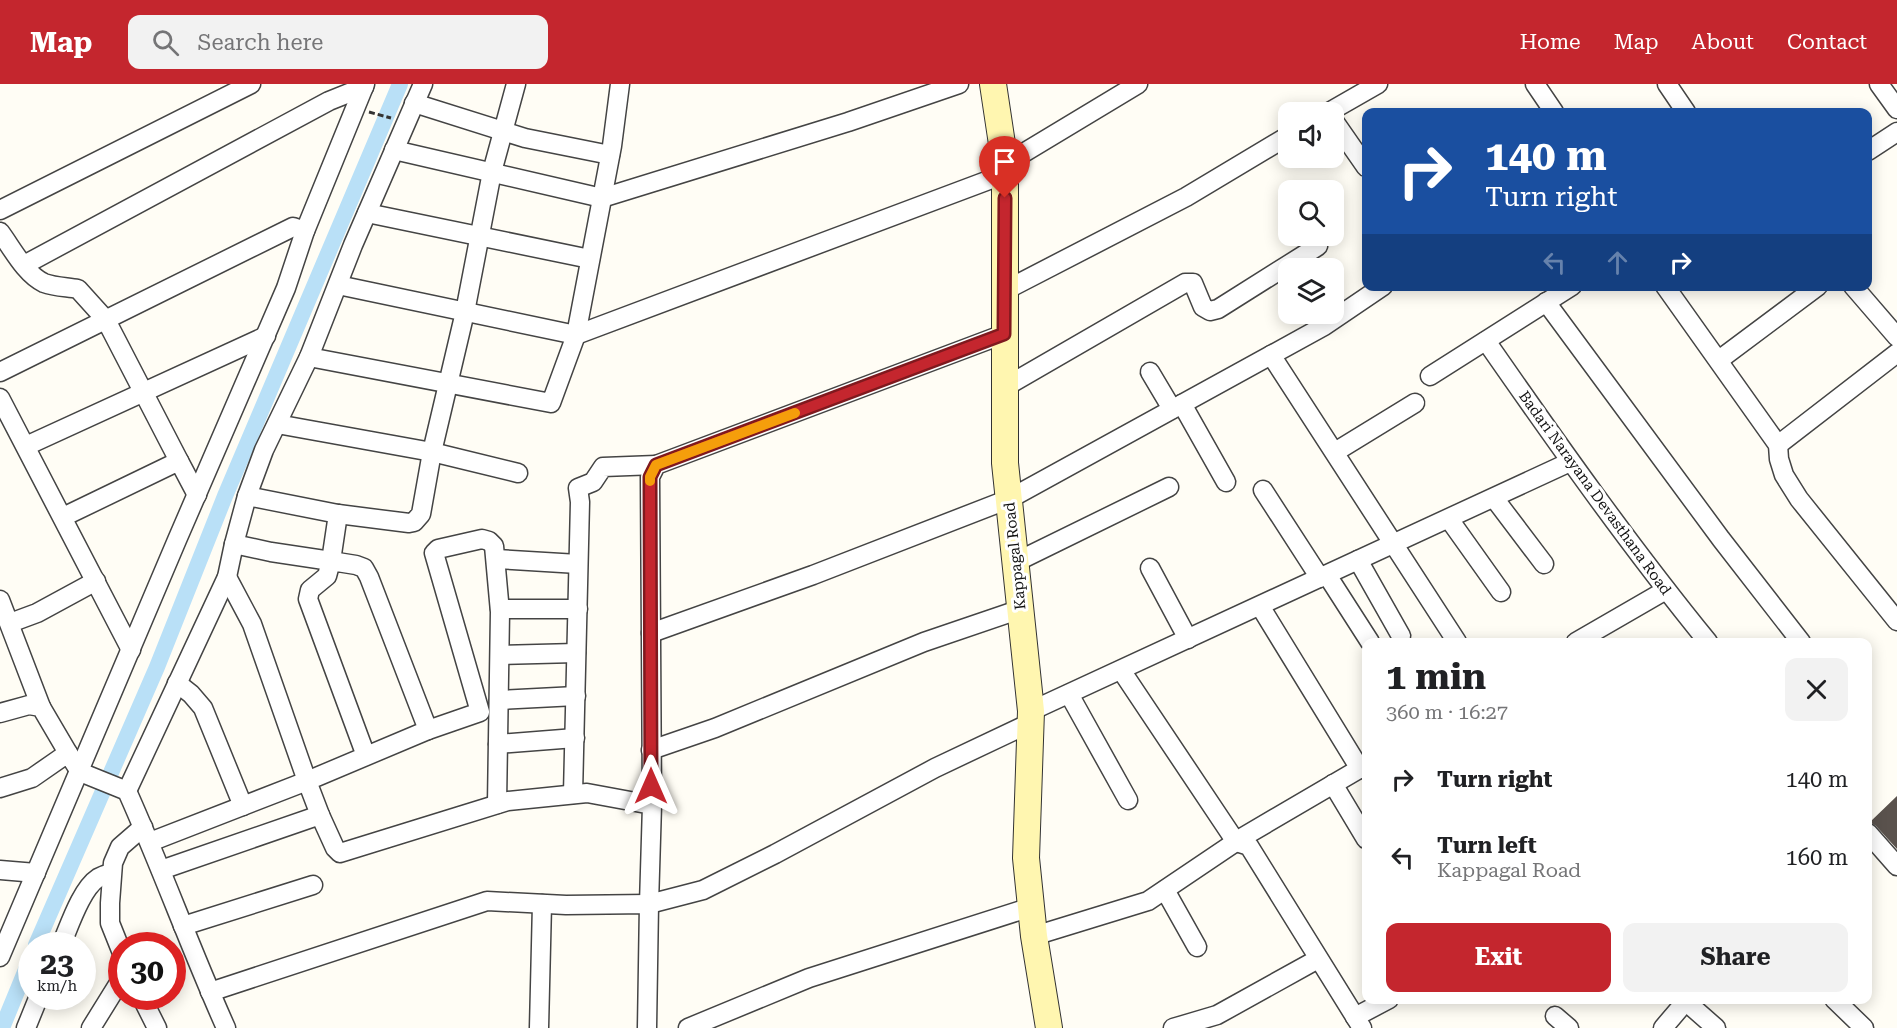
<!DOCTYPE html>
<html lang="en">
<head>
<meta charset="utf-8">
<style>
  body { margin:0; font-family:"Roboto Serif",serif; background:#f2f2f2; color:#202124; height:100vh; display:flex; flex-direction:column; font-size:22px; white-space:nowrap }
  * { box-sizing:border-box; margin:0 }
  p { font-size:20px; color:#757577 }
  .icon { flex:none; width:33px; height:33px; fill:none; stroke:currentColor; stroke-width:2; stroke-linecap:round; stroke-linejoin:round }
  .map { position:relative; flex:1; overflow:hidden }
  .details { position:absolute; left:1362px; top:554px; width:510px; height:366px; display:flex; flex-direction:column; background:#fff; border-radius:12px; box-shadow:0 3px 15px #0003 }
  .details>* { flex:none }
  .hud { position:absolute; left:1362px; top:24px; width:510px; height:183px; border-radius:12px; box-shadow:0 3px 15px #0003; background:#1a4fa0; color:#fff; overflow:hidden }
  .tools { position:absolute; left:1278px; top:18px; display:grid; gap:12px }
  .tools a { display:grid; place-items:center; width:66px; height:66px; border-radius:12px; background:#fff; box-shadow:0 3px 15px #0003; font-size:30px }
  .speed { position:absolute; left:18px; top:848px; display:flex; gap:12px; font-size:30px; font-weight:700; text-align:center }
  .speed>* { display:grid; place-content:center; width:78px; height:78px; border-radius:50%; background:#fff; box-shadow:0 3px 15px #0003; line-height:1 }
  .speed small { font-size:15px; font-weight:400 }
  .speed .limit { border:9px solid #d22; background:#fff; color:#111 }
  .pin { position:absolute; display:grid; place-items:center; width:51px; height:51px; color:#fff; margin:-62px -26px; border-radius:50% 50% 50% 0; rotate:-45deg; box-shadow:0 0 6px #0007 }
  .pin .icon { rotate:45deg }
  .me { position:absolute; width:66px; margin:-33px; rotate:0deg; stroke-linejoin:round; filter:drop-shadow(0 0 4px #0008) }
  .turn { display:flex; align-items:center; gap:21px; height:126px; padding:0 24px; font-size:27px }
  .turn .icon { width:78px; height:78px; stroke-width:2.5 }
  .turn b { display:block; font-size:42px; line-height:51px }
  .lanes { display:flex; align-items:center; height:57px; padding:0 24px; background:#0003; justify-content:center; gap:30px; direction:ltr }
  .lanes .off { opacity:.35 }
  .round { display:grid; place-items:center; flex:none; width:63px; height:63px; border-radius:12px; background:#f2f2f2 }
  .overview { display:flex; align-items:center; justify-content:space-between; height:102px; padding:0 24px }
  h1 { font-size:36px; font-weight:700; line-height:45px }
  .button { display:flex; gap:12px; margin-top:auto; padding:12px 24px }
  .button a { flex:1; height:69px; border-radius:12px; background:#c4262e; color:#fff; font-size:24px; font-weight:700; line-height:69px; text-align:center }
  .button a+a { background:#f2f2f2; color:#202124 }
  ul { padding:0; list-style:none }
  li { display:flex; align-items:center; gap:18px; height:78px; padding:0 24px }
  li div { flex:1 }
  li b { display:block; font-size:22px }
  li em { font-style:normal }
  header { display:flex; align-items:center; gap:36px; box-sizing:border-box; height:84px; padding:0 30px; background:#c4262e; color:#fff }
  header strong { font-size:28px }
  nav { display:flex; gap:33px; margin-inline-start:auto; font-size:21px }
  .search { width:420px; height:54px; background:#f2f2f2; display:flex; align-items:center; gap:15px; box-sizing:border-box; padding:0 21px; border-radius:12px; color:#757577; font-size:22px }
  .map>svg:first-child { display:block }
</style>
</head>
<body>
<header>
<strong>Map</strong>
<div class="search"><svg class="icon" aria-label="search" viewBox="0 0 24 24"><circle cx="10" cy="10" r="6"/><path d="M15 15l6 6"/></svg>Search here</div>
<nav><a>Home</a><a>Map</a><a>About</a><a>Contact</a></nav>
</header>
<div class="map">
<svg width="1897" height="944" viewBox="0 0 1897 944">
  <rect width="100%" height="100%" fill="#fffdf5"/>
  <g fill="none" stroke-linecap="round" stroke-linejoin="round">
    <!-- canal -->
    <g stroke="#b9e0f7" stroke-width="16">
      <polyline points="36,861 157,583 225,412 400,0"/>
      <polyline points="2,944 32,871"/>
    </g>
  </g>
  <!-- building -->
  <polygon fill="#5a524d" points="1897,712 1897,765 1876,742 1870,738"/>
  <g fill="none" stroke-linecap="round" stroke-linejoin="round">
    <!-- street casing -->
    <g stroke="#444" stroke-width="21">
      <g id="street">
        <polyline points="1535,0 1554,28"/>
        <polyline points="1667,0 1686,28"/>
        <polyline points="1879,0 1897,25"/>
        <polyline points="414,19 525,54 610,71"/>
        <polyline points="1329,28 1378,0"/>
        <polyline points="1334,37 1366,83"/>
        <polyline points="394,66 602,114 848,38 959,0"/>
        <polyline points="1868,67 1897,48"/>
        <polyline points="1005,80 1138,0"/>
        <polyline points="0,126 251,0"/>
        <polyline points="367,129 590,175"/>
        <path d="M0,148C12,164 25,190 44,199C55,203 67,203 78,205L106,236L179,377"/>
        <polyline points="24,181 329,17 364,3"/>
        <polyline points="338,201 576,251 1005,90"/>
        <polyline points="1665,202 1778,361 1779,375 1784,391 1799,415 1897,537"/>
        <polyline points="1853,202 1897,253"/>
        <polyline points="1004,207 1186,113 1288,52"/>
        <polyline points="1546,218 1721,455 1801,558"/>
        <path d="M1486,257C1557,359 1629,461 1708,558"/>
        <polyline points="1271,271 1457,558"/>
        <polyline points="309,273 551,319 576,251 612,62 620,0"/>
        <polyline points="1719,276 1818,202"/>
        <polyline points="0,288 293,143 305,147"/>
        <polyline points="1150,288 1172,325"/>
        <polyline points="1430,292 1572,202"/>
        <polyline points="1005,303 1185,199 1193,199 1203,223 1210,227 1218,225 1318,162"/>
        <polyline points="0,314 131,566"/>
        <polyline points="1182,320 1226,398"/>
        <polyline points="277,340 432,368 518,389"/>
        <polyline points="1778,361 1897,269"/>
        <polyline points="26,362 266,252"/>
        <polyline points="1335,368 1415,319"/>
        <polyline points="1263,406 1320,494"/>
        <polyline points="247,412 338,430 409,439 414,438 421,430 432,368 465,228 492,88 516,0"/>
        <polyline points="1494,414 1544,480"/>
        <polyline points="63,433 179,377 197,411"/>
        <polyline points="1449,435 1501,508"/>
        <polyline points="234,460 271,468 331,477 338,430"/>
        <polyline points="496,475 578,480"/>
        <polyline points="1358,476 1401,552"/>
        <polyline points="1016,478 1169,403"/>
        <polyline points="1150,484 1188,555"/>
        <polyline points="1327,491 1370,558"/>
        <polyline points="0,516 41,623"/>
        <polyline points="1260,522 1360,685"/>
        <polyline points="500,525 578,525"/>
        <polyline points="10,539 37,529 96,497"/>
        <polyline points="651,549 813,491 1009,415 1324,242 1383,202"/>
        <polyline points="1576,558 1666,506"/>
        <polyline points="500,571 576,569"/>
        <polyline points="1121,586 1236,758 1249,762 1362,944"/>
        <polyline points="177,599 191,610 203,624 243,722"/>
        <polyline points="1069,610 1128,716"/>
        <polyline points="499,616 576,612"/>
        <polyline points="1031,627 1570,378"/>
        <polyline points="0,629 29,621 41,623 68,669"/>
        <polyline points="428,646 480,628 434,469 438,465 482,455 489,457 494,462 500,528 497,720"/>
        <polyline points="498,660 575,654"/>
        <polyline points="651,666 715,644 924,558 1021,525"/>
        <polyline points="1333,700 1366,755"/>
        <path d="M0,704L32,694L68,669L80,688L127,707C162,785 191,866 226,944"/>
        <polyline points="127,707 227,493 234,460 247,412 264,366 309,273 353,161 423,0"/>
        <polyline points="573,710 580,418 578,404 593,398 603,383 656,381"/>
        <polyline points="652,721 650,393 656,381 1004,250"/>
        <polyline points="320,731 307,697 428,646 369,493 364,484 356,481 331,477 327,492 310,506 308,515 366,672"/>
        <polyline points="1868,749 1897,782"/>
        <polyline points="150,758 307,697 252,540 227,493"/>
        <polyline points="0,786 36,789"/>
        <polyline points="161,786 320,731 335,764 340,769 508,717 587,709 652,721 649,820 703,806 775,770 935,684 1030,639"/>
        <polyline points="1165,806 1197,863"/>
        <polyline points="183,842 313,801"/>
        <polyline points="1034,852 1148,817 1243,753 1366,681"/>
        <path d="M61,861C69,843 81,805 98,794C102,792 107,790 111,789"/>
        <polyline points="122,869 110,839 110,819 113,779 120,763 143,743"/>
        <polyline points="0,873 177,456 286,204 305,147 365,0"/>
        <polyline points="210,908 487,817 566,821 649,820 647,944"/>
        <polyline points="141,912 157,944"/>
        <polyline points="1683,915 1716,944"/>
        <polyline points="1834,915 1864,944"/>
        <polyline points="1555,932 1569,944"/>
        <polyline points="1355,933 1389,915"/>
        <polyline points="26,944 39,912"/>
        <polyline points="91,944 122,894"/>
        <polyline points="539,944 542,820"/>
        <polyline points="688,944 809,894 1031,823"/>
        <polyline points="1173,944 1217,931 1318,875"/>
        <polyline points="1663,944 1686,917"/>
      </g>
    </g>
    <!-- secondary casing -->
    <g stroke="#333" stroke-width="28">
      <polyline id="secondary" points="993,0 1005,80 1005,379 1031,627 1026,774 1034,852 1049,944"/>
    </g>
    <!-- path -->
    <polyline stroke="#333" stroke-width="3" stroke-dasharray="6 3" stroke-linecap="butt" points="369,28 391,34"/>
    <!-- street -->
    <use href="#street" stroke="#fff" stroke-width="18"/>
    <!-- secondary -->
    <use href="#secondary" stroke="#fff6b0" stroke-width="26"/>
  </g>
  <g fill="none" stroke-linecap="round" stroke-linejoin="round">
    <!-- route casing -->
    <g stroke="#7f191e" stroke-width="15">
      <polyline id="route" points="651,702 650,393 656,381 1004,250 1005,114"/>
    </g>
    <!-- route -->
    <use href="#route" stroke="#c4262e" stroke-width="10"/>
    <!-- slow -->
    <polyline stroke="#f59e0b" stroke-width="10" points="650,397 650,393 656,381 795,329"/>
  </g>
  <g text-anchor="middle" stroke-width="6" stroke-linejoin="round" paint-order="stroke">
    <!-- street labels -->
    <g font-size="15" fill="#111" stroke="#fff">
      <text transform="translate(1595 409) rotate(54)" y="5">Badari Narayana Devasthana Road</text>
      <text transform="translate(1015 472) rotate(-96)" y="5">Kappagal Road</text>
    </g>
  </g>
</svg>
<div class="tools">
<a><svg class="icon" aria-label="sound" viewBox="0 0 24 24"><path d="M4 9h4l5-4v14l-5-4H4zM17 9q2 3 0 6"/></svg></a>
<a><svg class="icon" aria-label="search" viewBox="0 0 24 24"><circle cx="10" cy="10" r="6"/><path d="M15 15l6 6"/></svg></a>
<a><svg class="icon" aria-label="layers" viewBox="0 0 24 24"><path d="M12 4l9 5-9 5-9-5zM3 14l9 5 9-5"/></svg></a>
</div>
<div class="speed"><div>23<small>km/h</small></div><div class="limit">30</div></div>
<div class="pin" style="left:1005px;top:114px;background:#d93025"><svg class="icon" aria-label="arrive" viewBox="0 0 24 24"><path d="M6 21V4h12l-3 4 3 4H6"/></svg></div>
<svg class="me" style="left:651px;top:702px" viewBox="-20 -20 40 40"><path d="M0-17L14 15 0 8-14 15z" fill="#c4262e" stroke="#fff" stroke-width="4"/></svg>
<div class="hud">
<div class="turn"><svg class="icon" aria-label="right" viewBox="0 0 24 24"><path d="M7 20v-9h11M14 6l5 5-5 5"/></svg><div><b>140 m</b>Turn right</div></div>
<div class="lanes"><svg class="icon off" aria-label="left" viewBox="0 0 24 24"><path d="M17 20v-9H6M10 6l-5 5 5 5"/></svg><svg class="icon off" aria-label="ahead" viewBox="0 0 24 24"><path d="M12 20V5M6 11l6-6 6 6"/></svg><svg class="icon" aria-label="right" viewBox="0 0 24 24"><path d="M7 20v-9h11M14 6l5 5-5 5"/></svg></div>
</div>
<section class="details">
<div class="overview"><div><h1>1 min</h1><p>360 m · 16:27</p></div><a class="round"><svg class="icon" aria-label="close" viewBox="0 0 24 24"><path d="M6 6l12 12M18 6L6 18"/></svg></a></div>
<ul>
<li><svg class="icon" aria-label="right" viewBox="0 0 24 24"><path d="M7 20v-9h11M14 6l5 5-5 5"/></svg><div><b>Turn right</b></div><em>140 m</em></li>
<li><svg class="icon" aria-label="left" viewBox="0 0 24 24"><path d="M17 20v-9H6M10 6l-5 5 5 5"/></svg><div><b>Turn left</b><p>Kappagal Road</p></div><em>160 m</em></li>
</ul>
<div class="button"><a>Exit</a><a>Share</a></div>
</section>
</div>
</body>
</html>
